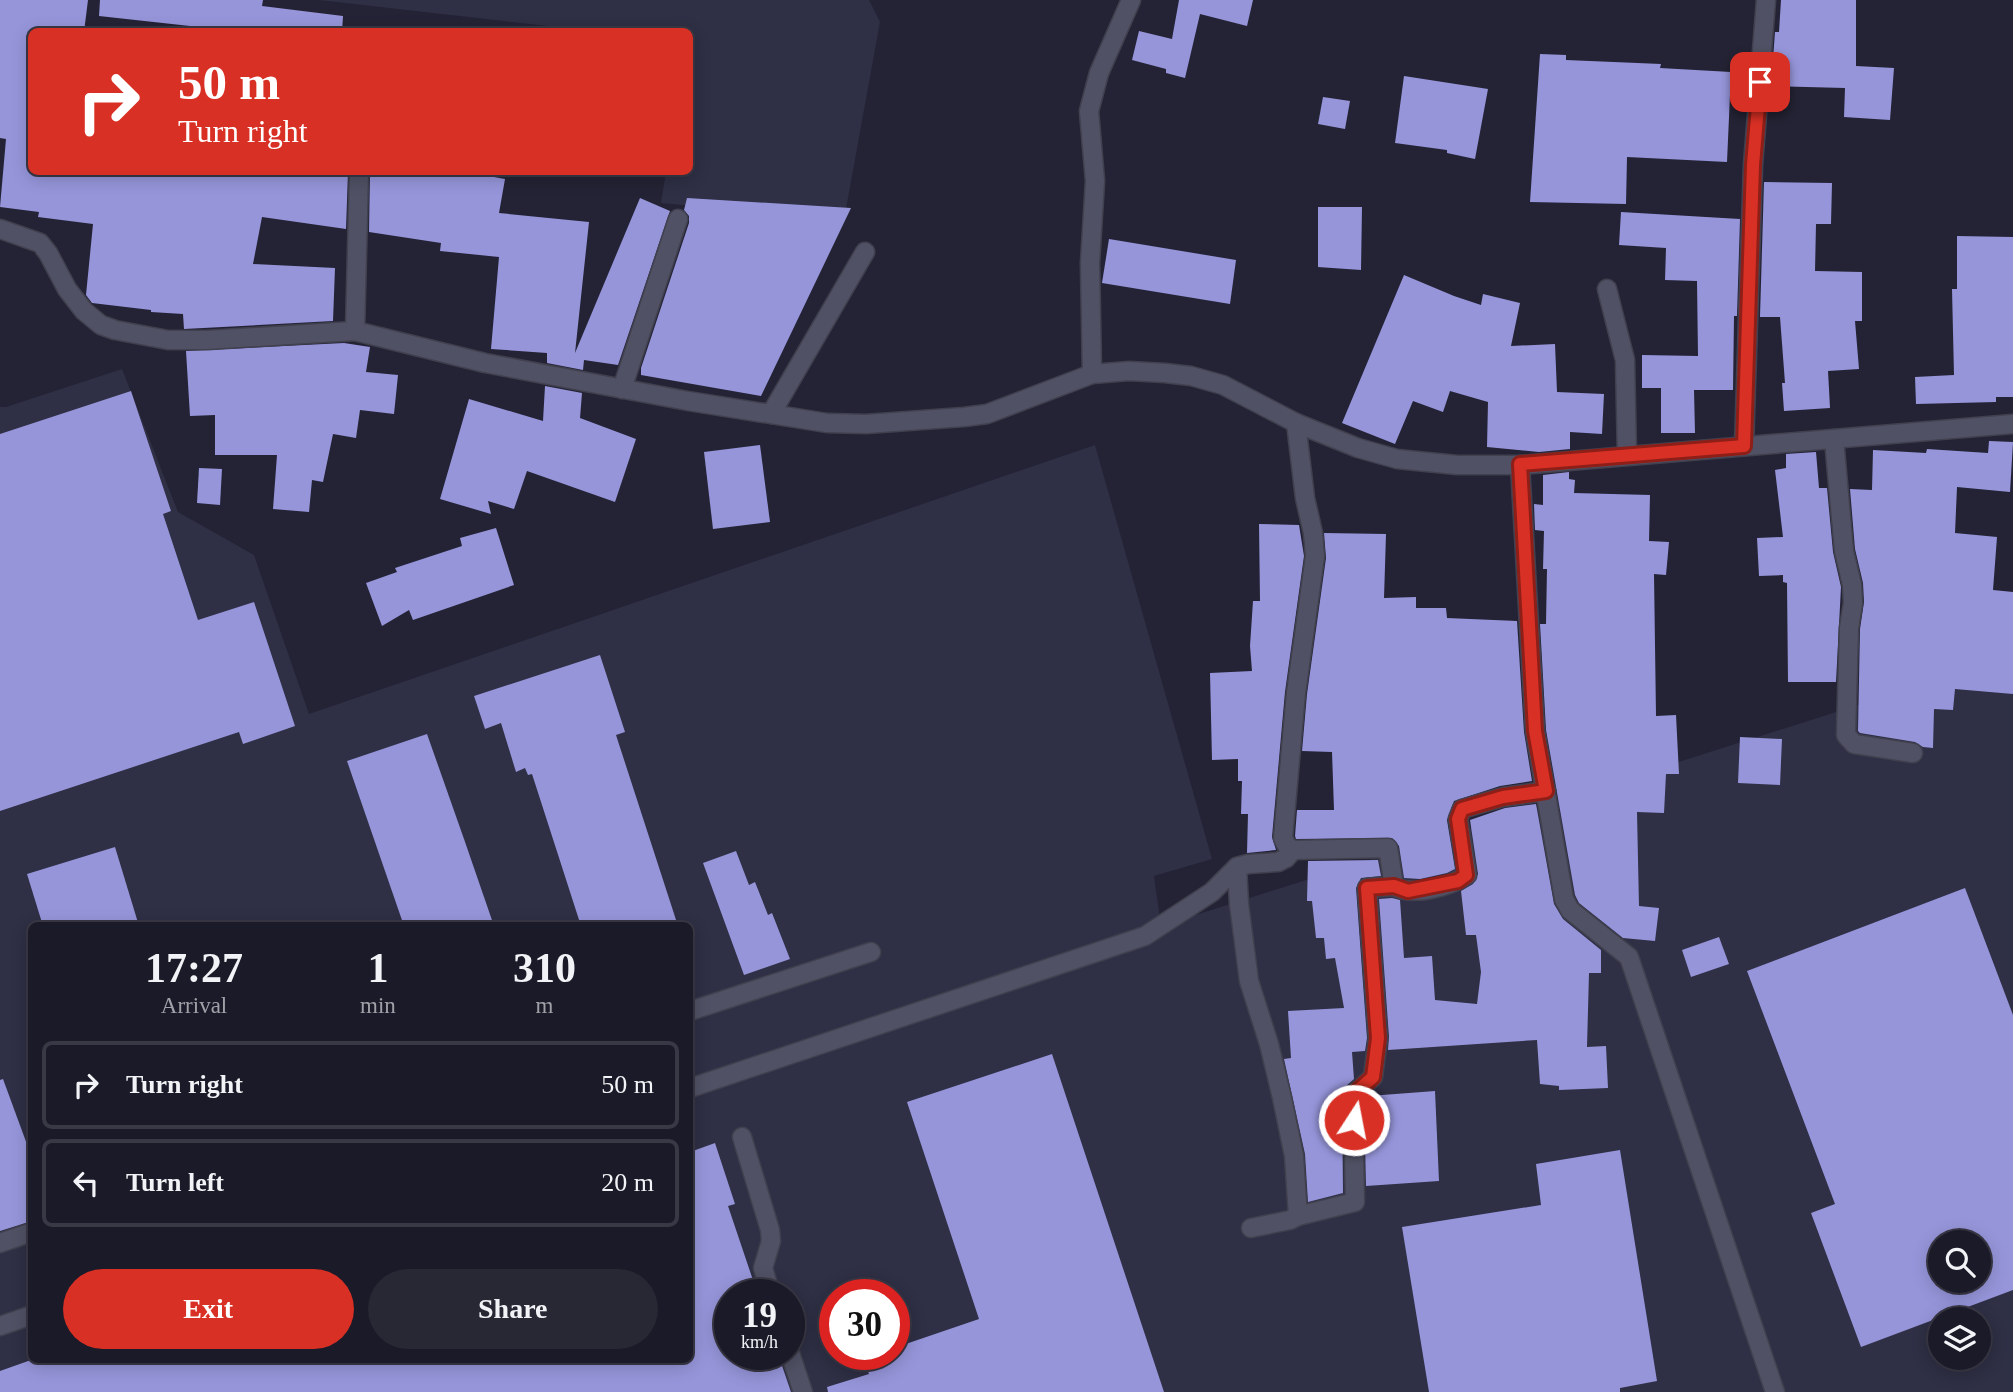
<!DOCTYPE html>
<html lang="en">
<head>
<meta charset="utf-8">
<style>
  body { margin:0; font-family:"Times New Roman",serif; background:#282734; color:#f1f3f6; height:100vh; display:flex; flex-direction:column; font-size:26px; white-space:nowrap }
  * { box-sizing:border-box; margin:0 }
  p { font-size:23px; color:#a0a1a8 }
  .icon { flex:none; width:38px; height:38px; fill:none; stroke:currentColor; stroke-width:2; stroke-linecap:round; stroke-linejoin:round }
  .map { position:relative; flex:1; overflow:hidden }
  .panel { position:absolute; left:28px; top:922px; width:665px; height:441px; display:flex; flex-direction:column; background:#1b1a28; border-radius:10px; box-shadow:0 4px 18px #0003,0 0 0 2px #393845 }
  .panel>* { flex:none }
  .top-card { position:absolute; left:28px; top:28px; width:665px; height:147px; border-radius:10px; box-shadow:0 4px 18px #0003,0 0 0 2px #393845; background:#d93025; color:#fff; overflow:hidden }
  .tools { position:absolute; left:1928px; top:1230px; display:grid; gap:14px }
  .tools a { display:grid; place-items:center; width:63px; height:63px; border-radius:50%; background:#1b1a28; box-shadow:0 4px 18px #0003,0 0 0 2px #393845; font-size:35px }
  .speed { position:absolute; left:714px; top:1279px; display:flex; gap:14px; font-size:35px; font-weight:700; text-align:center }
  .speed>* { display:grid; place-content:center; width:91px; height:91px; border-radius:50%; background:#1b1a28; box-shadow:0 4px 18px #0003,0 0 0 2px #393845; line-height:1 }
  .speed small { font-size:18px; font-weight:400 }
  .speed .limit { border:10px solid #d22; background:#fff; color:#111 }
  .pin { position:absolute; display:grid; place-items:center; width:60px; height:60px; color:#fff; margin:-30px; border-radius:14px; box-shadow:0 4px 10px #0006 }
  .me { position:absolute; width:77px; margin:-38px; rotate:11deg; stroke-linejoin:round; filter:drop-shadow(0 0 5px #0008) }
  .turn { display:flex; align-items:center; gap:24px; height:147px; padding:0 35px; font-size:32px }
  .turn .icon { width:91px; height:91px; stroke-width:2.5 }
  .turn b { display:block; font-size:49px; line-height:60px }
  .eta { display:flex; justify-content:space-evenly; align-items:center; height:119px; text-align:center }
  .eta b { font-size:42px; font-weight:700; line-height:49px }
  .button { display:flex; gap:14px; margin-top:auto; padding:14px 35px }
  .button a { flex:1; height:80px; border-radius:42px; background:#d93025; color:#fff; font-size:28px; font-weight:700; line-height:80px; text-align:center }
  .button a+a { background:#282734; color:#f1f3f6 }
  ul { padding:0; list-style:none }
  li { display:flex; align-items:center; gap:21px; height:88px; margin:0 14px 10px; padding:0 21px; border:4px solid #393845; border-radius:10px }
  li div { flex:1 }
  li b { display:block; font-size:26px }
  li em { font-style:normal }
  .map>svg:first-child { display:block }
</style>
</head>
<body>
<div class="map">
<svg width="2013" height="1392" viewBox="0 0 2013 1392">
  <rect width="100%" height="100%" fill="#242335"/>
  <!-- built -->
  <g fill="#2f2f45" fill-rule="evenodd">
    <polygon points="319,0 869,0 880,22 844,220 661,203 666,172 690,172 690,32 592,31"/>
    <path d="M122,369L178,512L254,555L309,714L1095,445L1212,859L1154,876L1161,926L2013,656V1392H0V407H6ZM32,926H690V1360H32ZM1941,1242H1979V1281H1941ZM730,1295H789V1354H730ZM835,1295H894V1354H835ZM1941,1320H1979V1358H1941Z"/>
  </g>
  <!-- building -->
  <g fill="#9695da" fill-rule="evenodd">
    <polygon points="0,0 88,0 84,32 32,32 32,172 348,172 346,229 262,217 253,264 335,268 333,321 184,329 183,314 151,312 151,310 92,303 86,295 93,224 38,217 39,212 0,207 6,139 0,138"/>
    <polygon points="100,0 263,0 262,6 343,16 342,32 189,32 190,26 99,16"/>
    <polygon points="1179,0 1253,0 1247,26 1200,14 1185,78 1166,73 1166,69 1132,60 1139,31 1172,39"/>
    <polygon points="1781,0 1856,0 1856,66 1894,68 1890,120 1844,117 1845,88 1771,86 1775,32 1779,32"/>
    <polygon points="1540,54 1566,55 1566,60 1661,64 1660,68 1731,72 1727,162 1627,157 1626,204 1530,202"/>
    <polygon points="1404,76 1488,89 1475,159 1447,153 1447,150 1395,143"/>
    <polygon points="1323,97 1350,101 1345,129 1318,124"/>
    <polygon points="370,172 466,172 505,179 499,213 589,222 575,353 640,198 670,211 618,365 584,360 583,370 547,363 547,353 491,349 499,257 440,251 441,243 369,232"/>
    <polygon points="1764,182 1832,183 1831,224 1816,224 1815,271 1862,272 1862,321 1855,321 1859,369 1828,371 1830,408 1784,411 1782,383 1785,383 1780,317 1760,317"/>
    <polygon points="687,198 851,208 761,396 641,375 641,368 689,223 689,216 684,210"/>
    <polygon points="1318,207 1362,207 1361,270 1318,267"/>
    <polygon points="1621,212 1740,219 1737,316 1734,316 1733,390 1694,390 1695,433 1661,433 1661,388 1642,388 1642,355 1698,356 1697,281 1665,280 1666,248 1619,245"/>
    <polygon points="1957,236 2013,237 2013,397 1996,397 1996,402 1916,404 1915,377 1954,375 1952,289 1957,289"/>
    <polygon points="1109,239 1236,260 1230,304 1102,283"/>
    <polygon points="1404,275 1454,296 1481,305 1483,294 1520,303 1511,346 1555,344 1557,392 1604,394 1602,434 1570,432 1570,449 1539,452 1487,447 1488,402 1450,391 1443,412 1413,401 1395,444 1342,423"/>
    <polygon points="344,343 370,347 366,372 398,375 394,414 360,410 356,438 333,434 323,482 312,480 309,512 273,509 277,455 215,455 215,415 190,416 186,351"/>
    <polygon points="545,386 582,393 580,418 636,439 615,502 527,471 514,509 488,501 491,514 440,499 469,399 543,421"/>
    <polygon points="131,391 171,511 163,514 198,620 254,602 295,726 243,744 239,732 0,811 0,434"/>
    <polygon points="1989,441 2013,442 2010,492 1957,487 1955,533 1997,537 1993,590 2013,592 2013,694 1955,689 1953,710 1934,709 1933,748 1923,747 1915,742 1860,733 1858,731 1860,629 1864,602 1863,583 1855,549 1850,489 1872,490 1873,450 1926,453 1927,449 1988,453"/>
    <polygon points="760,445 770,522 713,529 704,452"/>
    <polygon points="1816,452 1819,488 1827,488 1833,552 1841,587 1836,682 1788,682 1787,583 1783,582 1783,575 1759,576 1757,538 1783,537 1775,470 1786,468 1786,454"/>
    <polygon points="199,468 222,469 220,505 197,503"/>
    <polygon points="1569,472 1569,479 1575,480 1574,493 1650,495 1649,541 1669,542 1666,575 1654,574 1656,716 1676,715 1679,774 1666,774 1664,813 1637,812 1639,906 1659,908 1655,941 1623,938 1579,903 1575,895 1546,730 1540,624 1546,624 1547,569 1543,569 1544,531 1535,530 1534,504 1543,505 1543,475"/>
    <polygon points="1259,524 1299,525 1304,556 1285,692 1272,837 1276,850 1247,853 1248,814 1241,814 1242,781 1238,781 1238,759 1212,760 1210,673 1252,671 1250,646 1253,601 1260,601"/>
    <polygon points="496,528 514,585 413,620 409,610 382,626 366,583 397,572 395,568 462,546 460,538"/>
    <polygon points="1324,533 1386,534 1384,598 1416,597 1416,608 1446,608 1447,618 1517,621 1524,732 1532,781 1500,786 1454,801 1447,820 1455,869 1447,873 1420,879 1404,878 1399,846 1392,838 1296,839 1295,836 1297,810 1334,810 1332,752 1302,751 1307,694 1326,558"/>
    <polygon points="600,655 625,732 616,735 678,926 581,926 532,774 528,775 525,768 516,772 501,723 485,729 474,696"/>
    <polygon points="427,734 464,839 494,926 404,926 347,761"/>
    <polygon points="1740,737 1782,739 1780,785 1738,783"/>
    <polygon points="1536,804 1554,904 1563,919 1601,950 1601,973 1589,973 1587,1047 1606,1046 1608,1088 1559,1090 1559,1086 1540,1084 1537,1040 1388,1050 1389,1037 1379,899 1392,898 1400,900 1404,958 1432,956 1435,1000 1477,1004 1481,972 1476,935 1466,935 1461,891 1473,884 1478,874 1470,820 1505,808"/>
    <polygon points="115,847 139,926 43,926 27,874"/>
    <polygon points="736,851 749,885 755,882 768,915 772,913 790,959 744,975 703,863"/>
    <polygon points="1378,860 1381,876 1361,878 1356,888 1367,1038 1365,1051 1352,1052 1354,1079 1345,1087 1342,1095 1343,1193 1308,1202 1305,1154 1284,1059 1291,1058 1288,1011 1344,1008 1335,958 1326,959 1324,938 1316,938 1312,901 1307,901 1308,861"/>
    <path d="M1965,888L2013,1015V1290L1861,1347L1811,1213L1835,1204L1747,971ZM1941,1242H1979V1281H1941Z"/>
    <polygon points="1719,937 1729,964 1691,977 1682,950"/>
    <polygon points="1052,1054 1164,1392 828,1392 827,1387 869,1374 862,1354 894,1354 894,1348 979,1319 907,1102"/>
    <polygon points="3,1079 32,1158 32,1221 0,1231 0,1080"/>
    <polygon points="1435,1091 1439,1181 1366,1186 1364,1100 1369,1096"/>
    <polygon points="715,1143 735,1204 728,1206 758,1295 730,1295 730,1354 778,1354 791,1392 0,1392 0,1371 31,1360 690,1360 690,1152"/>
    <polygon points="1620,1150 1657,1381 1620,1388 1620,1392 1429,1392 1402,1227 1541,1205 1536,1164"/>
  </g>
  <g fill="none" stroke-linecap="round" stroke-linejoin="round">
    <!-- minor casing -->
    <g stroke="#40404f" stroke-width="21">
      <g id="minor">
        <polyline points="0,229 40,243 48,253 67,289 84,311 101,325 115,330 168,340 207,340 355,331 485,363 688,401 827,423 866,424 964,417 987,414 1092,374 1129,371 1165,373 1191,376 1223,385 1296,423 1358,448 1397,459 1457,465 1520,465 2013,424"/>
        <polyline points="1607,289 1625,360 1627,456"/>
        <polyline points="355,331 359,172"/>
        <polyline points="1092,374 1090,263 1095,181 1089,111 1099,73 1131,0"/>
        <polyline points="622,389 678,219"/>
        <polyline points="771,414 865,252"/>
        <path d="M1296,423L1305,498L1313,533L1315,556L1296,693L1283,838L1287,846L1293,850L1388,848L1394,886C1412,897 1450,887 1467,875L1458,819L1462,809L1503,797L1546,791"/>
        <polyline points="1834,439 1844,551 1852,585 1853,603 1849,628 1846,735 1854,744 1913,753"/>
        <polyline points="1744,446 1753,165 1766,0"/>
        <polyline points="1520,465 1535,731 1564,899 1570,910 1629,957 1775,1392"/>
        <polyline points="1237,867 1239,904 1249,981 1269,1044 1282,1098 1294,1156 1298,1216"/>
        <polyline points="690,1011 871,952"/>
        <polyline points="690,1088 1145,936 1212,892 1237,867 1248,864 1278,862 1286,858 1293,850"/>
        <polyline points="742,1137 770,1230 771,1241 763,1268 771,1295"/>
        <polyline points="1251,1228 1290,1220 1298,1216 1355,1202 1353,1095 1373,1077 1378,1038 1367,888 1394,886"/>
        <polyline points="0,1243 32,1232"/>
        <polyline points="0,1326 32,1315"/>
        <polyline points="789,1350 803,1392"/>
      </g>
    </g>
    <!-- minor -->
    <use href="#minor" stroke="#505164" stroke-width="18"/>
  </g>
  <g fill="none" stroke-linecap="round" stroke-linejoin="round">
    <!-- route casing -->
    <g stroke="#8d1f18" stroke-width="18">
      <polyline id="route" points="1354,1120 1353,1095 1373,1077 1378,1038 1367,888 1394,886 1408,891 1458,881 1466,875 1458,819 1462,809 1503,797 1546,791 1535,731 1520,464 1744,446 1753,165 1760,82"/>
    </g>
    <!-- route -->
    <use href="#route" stroke="#d93025" stroke-width="12"/>
  </g>
</svg>
<div class="tools">
<a><svg class="icon" aria-label="search" viewBox="0 0 24 24"><circle cx="10" cy="10" r="6"/><path d="M15 15l6 6"/></svg></a>
<a><svg class="icon" aria-label="layers" viewBox="0 0 24 24"><path d="M12 4l9 5-9 5-9-5zM3 14l9 5 9-5"/></svg></a>
</div>
<div class="speed"><div>19<small>km/h</small></div><div class="limit">30</div></div>
<div class="pin" style="left:1760px;top:82px;background:#d93025"><svg class="icon" aria-label="arrive" viewBox="0 0 24 24"><path d="M6 21V4h12l-3 4 3 4H6"/></svg></div>
<svg class="me" style="left:1354px;top:1120px" viewBox="-20 -20 40 40"><circle r="17" fill="#d93025" stroke="#fff" stroke-width="3"/><path d="M0-11L8 9 0 5-8 9z" fill="#fff"/></svg>
<div class="top-card">
<div class="turn"><svg class="icon" aria-label="right" viewBox="0 0 24 24"><path d="M7 20v-9h11M14 6l5 5-5 5"/></svg><div><b>50 m</b>Turn right</div></div>
</div>
<section class="panel">
<div class="eta">
<div><b>17:27</b><p>Arrival</p></div>
<div><b>1</b><p>min</p></div>
<div><b>310</b><p>m</p></div>
</div>
<ul>
<li><svg class="icon" aria-label="right" viewBox="0 0 24 24"><path d="M7 20v-9h11M14 6l5 5-5 5"/></svg><div><b>Turn right</b></div><em>50 m</em></li>
<li><svg class="icon" aria-label="left" viewBox="0 0 24 24"><path d="M17 20v-9H6M10 6l-5 5 5 5"/></svg><div><b>Turn left</b></div><em>20 m</em></li>
</ul>
<div class="button"><a>Exit</a><a>Share</a></div>
</section>
</div>
</body>
</html>
